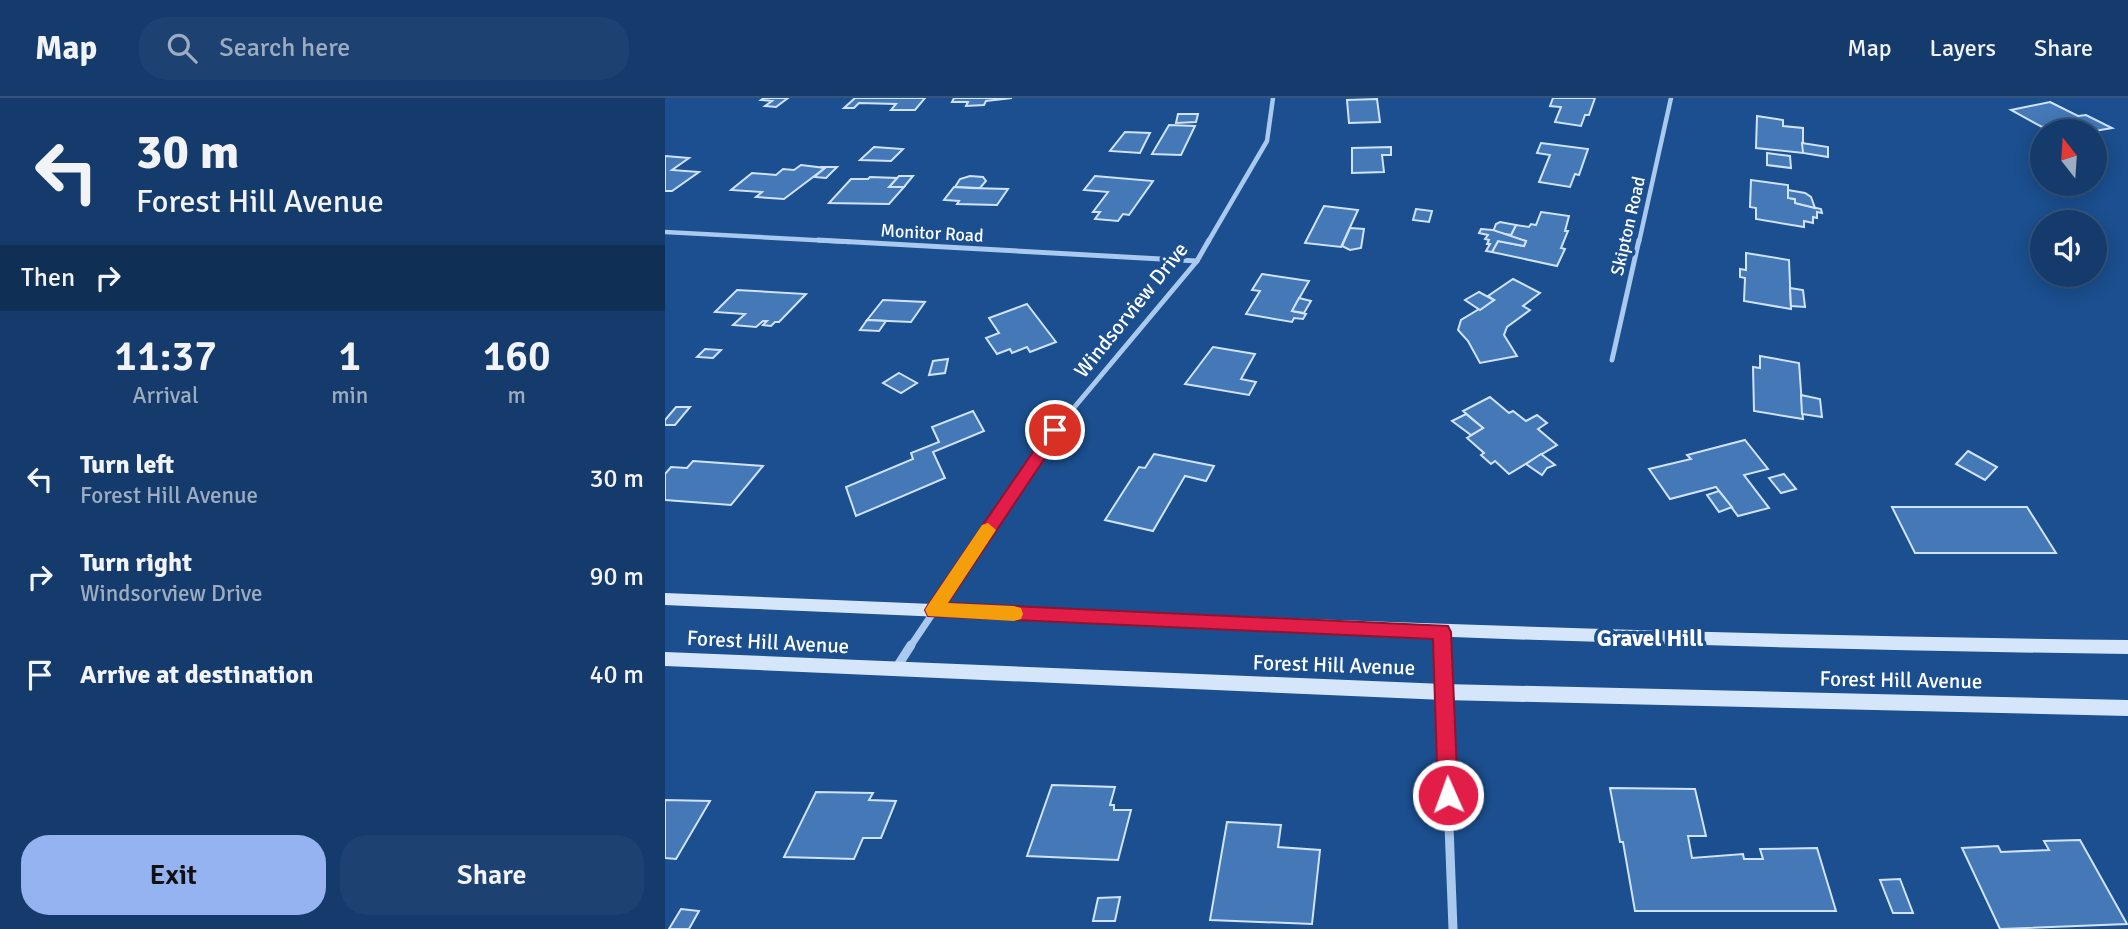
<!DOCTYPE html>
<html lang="en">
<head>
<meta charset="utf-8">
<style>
  body { margin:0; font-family:Signika,sans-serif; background:#1d4271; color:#f1f3f6; height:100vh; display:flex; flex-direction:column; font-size:26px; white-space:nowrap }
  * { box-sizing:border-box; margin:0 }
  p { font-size:23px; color:#9dadc1 }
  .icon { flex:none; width:38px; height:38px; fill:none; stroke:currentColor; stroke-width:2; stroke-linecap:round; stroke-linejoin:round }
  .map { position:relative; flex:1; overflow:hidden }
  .panel { display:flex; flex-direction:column; background:#143b6b; width:665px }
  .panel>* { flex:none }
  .top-card { background:#143b6b; color:#f1f3f6; overflow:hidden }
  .needle { width:46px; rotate:343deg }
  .tools { position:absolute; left:1365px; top:21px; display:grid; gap:14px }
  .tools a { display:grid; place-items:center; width:77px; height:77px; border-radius:50%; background:#143b6b; box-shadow:0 4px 18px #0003,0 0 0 2px #33557e; font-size:35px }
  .pin { position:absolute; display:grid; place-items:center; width:60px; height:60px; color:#fff; margin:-30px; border:4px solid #fff; border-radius:50%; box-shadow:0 2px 7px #0007 }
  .me { position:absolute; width:77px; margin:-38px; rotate:358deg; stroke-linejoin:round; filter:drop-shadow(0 0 5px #0008) }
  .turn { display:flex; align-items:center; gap:24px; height:147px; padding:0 21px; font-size:32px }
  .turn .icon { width:91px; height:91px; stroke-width:2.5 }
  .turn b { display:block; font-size:49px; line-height:60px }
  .then { display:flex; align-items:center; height:66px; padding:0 21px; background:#0003; gap:14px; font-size:26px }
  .eta { display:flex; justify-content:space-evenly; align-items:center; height:119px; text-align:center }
  .eta b { font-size:42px; font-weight:600; line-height:49px }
  .button { display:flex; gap:14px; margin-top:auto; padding:14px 21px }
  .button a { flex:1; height:80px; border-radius:28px; background:#95b2f1; color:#111; font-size:28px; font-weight:600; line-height:80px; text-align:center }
  .button a+a { background:#1d4271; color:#f1f3f6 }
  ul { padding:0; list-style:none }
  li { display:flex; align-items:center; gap:21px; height:98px; padding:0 21px }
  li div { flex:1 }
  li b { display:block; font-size:26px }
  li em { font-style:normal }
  header { display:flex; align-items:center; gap:42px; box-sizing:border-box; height:98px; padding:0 35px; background:#143b6b; border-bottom:2px solid #33557e }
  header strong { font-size:33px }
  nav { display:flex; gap:38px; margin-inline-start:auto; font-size:24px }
  .search { width:490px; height:63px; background:#1d4271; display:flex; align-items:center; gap:18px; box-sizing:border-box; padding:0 24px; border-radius:28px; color:#9dadc1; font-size:26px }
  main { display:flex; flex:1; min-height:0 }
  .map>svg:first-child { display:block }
</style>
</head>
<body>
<header>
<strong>Map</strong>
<div class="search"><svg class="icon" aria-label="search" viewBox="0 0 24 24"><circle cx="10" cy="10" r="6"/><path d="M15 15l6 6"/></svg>Search here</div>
<nav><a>Map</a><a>Layers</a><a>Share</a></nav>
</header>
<main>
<section class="panel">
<div class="top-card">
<div class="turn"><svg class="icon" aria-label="left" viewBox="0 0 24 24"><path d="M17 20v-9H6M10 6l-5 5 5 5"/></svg><div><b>30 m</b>Forest Hill Avenue</div></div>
<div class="then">Then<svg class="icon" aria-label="right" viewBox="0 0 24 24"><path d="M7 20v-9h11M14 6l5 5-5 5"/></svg></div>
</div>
<div class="eta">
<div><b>11:37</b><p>Arrival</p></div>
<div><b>1</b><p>min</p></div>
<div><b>160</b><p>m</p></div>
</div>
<ul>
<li><svg class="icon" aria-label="left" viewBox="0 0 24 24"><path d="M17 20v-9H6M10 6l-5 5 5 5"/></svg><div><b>Turn left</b><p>Forest Hill Avenue</p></div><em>30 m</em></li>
<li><svg class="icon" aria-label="right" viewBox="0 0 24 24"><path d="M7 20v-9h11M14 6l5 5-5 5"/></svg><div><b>Turn right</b><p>Windsorview Drive</p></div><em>90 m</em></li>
<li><svg class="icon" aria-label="arrive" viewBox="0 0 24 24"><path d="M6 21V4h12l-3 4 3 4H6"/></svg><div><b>Arrive at destination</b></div><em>40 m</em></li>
</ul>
<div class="button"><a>Exit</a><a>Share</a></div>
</section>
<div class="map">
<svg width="1463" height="831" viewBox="0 0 1463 831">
  <rect width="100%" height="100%" fill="#1b4f8f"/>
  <!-- building -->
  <g fill="#4478b7" stroke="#cfe3fa" stroke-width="2">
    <polygon points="99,0 123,0 111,9 100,8 107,3 96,2"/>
    <polygon points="190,0 260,0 250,12 226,12 231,6 194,5 189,10 179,10"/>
    <polygon points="289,0 347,0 321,3 319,7 301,8 303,4 287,4"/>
    <polygon points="888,0 930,0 924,17 920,17 916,28 890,24 896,9 885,8"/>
    <polygon points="712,1 715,24 684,25 682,2"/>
    <polygon points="1385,4 1413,18 1421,17 1447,30 1430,33 1409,33 1393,25 1377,29 1346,12"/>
    <polygon points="513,16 533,16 531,24 511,25"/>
    <polygon points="1092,18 1118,22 1118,28 1138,30 1138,55 1091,50"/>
    <polygon points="504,27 530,28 516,57 487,56"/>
    <polygon points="460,34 485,35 475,55 445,53"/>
    <polygon points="876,45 923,51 914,77 910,76 905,89 874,84 885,57 872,55"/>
    <polygon points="1137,45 1163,49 1163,59 1138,55"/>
    <polygon points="209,49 238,51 226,63 195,62"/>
    <polygon points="726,49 726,57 717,57 719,74 687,75 687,50"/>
    <polygon points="1102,55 1125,58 1126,70 1102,67"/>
    <polygon points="0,58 24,60 7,72 34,74 7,93 0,93"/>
    <polygon points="136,67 160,70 119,101 91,99 97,94 66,92 87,75 111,77 118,71 129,72"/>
    <polygon points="172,69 161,80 149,79 160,70 155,69"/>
    <polygon points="234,78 248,78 239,89 224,89"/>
    <polygon points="305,78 318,79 321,83 315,90 290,89 295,81"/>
    <polygon points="430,78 488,83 464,117 458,116 453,123 430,121 435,114 428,114 443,94 419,92"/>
    <polygon points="205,79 232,80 224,89 239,89 224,106 164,105 186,81 203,81"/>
    <polygon points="1086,82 1123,87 1123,100 1130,101 1130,105 1156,111 1157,115 1152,114 1152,120 1148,119 1148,125 1139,123 1139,129 1091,121 1091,110 1085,109"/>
    <polygon points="289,89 305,90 343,91 332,107 292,106 294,103 279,102"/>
    <polygon points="1123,92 1140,95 1146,99 1150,110 1130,105 1130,101 1123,100"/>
    <polygon points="659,108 693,112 676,149 640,145"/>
    <polygon points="751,111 767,113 764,124 748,122"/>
    <polygon points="876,114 904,118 900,133 903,133 896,150 900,151 892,168 827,154 833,143 859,148 861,143 845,139 851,127 864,129 866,126 871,127"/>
    <polygon points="835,124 851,127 846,137 828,134 831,126"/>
    <polygon points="685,130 699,131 696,150 685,152 677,148"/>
    <polygon points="816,131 828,132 861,143 859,148 833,143 827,154 821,153 825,146 822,146 824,142 820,141 823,137 814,135"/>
    <polygon points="1081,155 1124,162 1126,211 1079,203 1080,180 1075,179 1075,171 1081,172"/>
    <polygon points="597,176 644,183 627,213 641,216 638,221 629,220 627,224 581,216 595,193 587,192"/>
    <polygon points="848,181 875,195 858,208 865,212 842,229 839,237 852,258 815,265 803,243 793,232 796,222 829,202 823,198"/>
    <polygon points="1125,190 1138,192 1140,209 1126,208"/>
    <polygon points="72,192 141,196 114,224 110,224 106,228 98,227 102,223 98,223 91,229 68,227 80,216 50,214"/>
    <polygon points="814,194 829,202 815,212 800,202"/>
    <polygon points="634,200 646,203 639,215 627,213"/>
    <polygon points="218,202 260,204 246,224 202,222"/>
    <polygon points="362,206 391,244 365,254 362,249 347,255 345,251 332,256 321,240 334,235 324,220"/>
    <polygon points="202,222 221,223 214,233 195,232"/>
    <polygon points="548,249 590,256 576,281 591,284 584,297 520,286"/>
    <polygon points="40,251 56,252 48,260 32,259"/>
    <polygon points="1095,258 1134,265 1138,321 1089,313 1088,269 1095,270"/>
    <polygon points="283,261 280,275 264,277 268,263"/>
    <polygon points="234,275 252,285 236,295 218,285"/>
    <polygon points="1136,297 1155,301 1157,319 1137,316"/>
    <polygon points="825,299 844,315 848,313 861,323 872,317 882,325 873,331 892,347 844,376 830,363 826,366 816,357 819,355 802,340 818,330 798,313"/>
    <polygon points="11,309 25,309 10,327 0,327 0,322"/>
    <polygon points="308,313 319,333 268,354 280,380 191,418 181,389 248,361 246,355 274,344 267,329"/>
    <polygon points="801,316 818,330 806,337 787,323"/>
    <polygon points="1080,342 1103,371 1079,377 1104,410 1073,418 1051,389 1005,401 984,371 1026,361 1022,357"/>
    <polygon points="1303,353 1332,369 1320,382 1291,366"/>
    <polygon points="489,356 549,368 541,383 520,378 488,433 440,422 474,369 480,370"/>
    <polygon points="876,356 890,367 882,370 877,377 861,366"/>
    <polygon points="28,363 98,368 66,407 0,402 0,376 6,369 22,370"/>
    <polygon points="1119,376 1131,391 1116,395 1104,380"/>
    <polygon points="1054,393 1067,409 1054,414 1042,397"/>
    <polygon points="1227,409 1362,409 1391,455 1250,455"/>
    <polygon points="387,687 450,689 445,707 449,707 449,712 466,712 453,762 362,758"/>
    <polygon points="945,690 1030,691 1041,738 1023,738 1027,760 1078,756 1079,761 1098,761 1095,751 1152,750 1171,813 970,813 958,744 955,744"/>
    <polygon points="151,694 208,695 204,702 231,703 216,740 198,740 189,761 119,759"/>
    <polygon points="0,702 45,703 11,761 0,760"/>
    <polygon points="562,724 616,727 613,749 655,752 647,826 545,822"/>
    <polygon points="1415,742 1462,826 1335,831 1297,750 1333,748 1336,754 1384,752 1379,743"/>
    <polygon points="1235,781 1248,815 1228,815 1215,782"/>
    <polygon points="455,799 450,823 428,823 433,800"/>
    <polygon points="16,811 34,813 24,831 4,831"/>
  </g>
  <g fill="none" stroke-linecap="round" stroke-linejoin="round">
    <!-- minor-far3 -->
    <g stroke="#a9c9ee" stroke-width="4.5">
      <polyline points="0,134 185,144"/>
      <polyline points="543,144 602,43 608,0"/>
      <polyline points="974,144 1006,0"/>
    </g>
    <!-- minor-far2 -->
    <g stroke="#a9c9ee" stroke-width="5">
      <polyline points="153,142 532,163"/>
      <polyline points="947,262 974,142"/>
      <polyline points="397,324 532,163 544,142"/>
    </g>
    <!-- minor-far1 -->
    <g stroke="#a9c9ee" stroke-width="7">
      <polyline points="777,534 778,549"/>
      <polyline points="245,549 398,322"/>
    </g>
    <!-- minor -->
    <g stroke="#a9c9ee" stroke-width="9">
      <polyline points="777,547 788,831"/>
      <polyline points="230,572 246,547"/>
    </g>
    <!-- secondary -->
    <g fill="#d6e6fa" fill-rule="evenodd">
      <path d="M0,495C488,515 975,537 1463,542V556C975,550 488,528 0,507Z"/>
      <polygon points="0,554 779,586 1463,602 1463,618 779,602 0,568"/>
    </g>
  </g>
  <!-- route -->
  <polygon fill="#e11d48" stroke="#92132f" stroke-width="2" points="390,327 396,329 398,332 396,336 283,505 783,528 786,534 793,697 790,704 783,707 776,704 773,697 768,541 263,518 260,512 263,507 385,329"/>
  <!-- slow -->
  <polygon fill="#f59e0b" points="323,425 331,432 283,505 349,508 356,510 358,516 356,521 349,523 263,518 260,512 263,507 317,427"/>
  <g text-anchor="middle" stroke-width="7" stroke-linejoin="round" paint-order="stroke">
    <!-- far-street labels -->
    <g font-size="18" fill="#fff" stroke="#1b4f8f">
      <text transform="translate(963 128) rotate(-77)" y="6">Skipton Road</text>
      <text transform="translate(267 135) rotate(3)" y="6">Monitor Road</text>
    </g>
    <!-- street labels -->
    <g font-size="21" fill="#fff" stroke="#1b4f8f">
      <text transform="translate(466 212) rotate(-51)" y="7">Windsorview Drive</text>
      <text transform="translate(103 544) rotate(3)" y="7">Forest Hill Avenue</text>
      <text transform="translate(669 567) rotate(2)" y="7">Forest Hill Avenue</text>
      <text transform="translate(1236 582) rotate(1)" y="7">Forest Hill Avenue</text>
    </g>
    <!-- neighbourhood labels -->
    <g font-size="23" font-weight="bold" fill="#fff" stroke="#1b4f8f">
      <text x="985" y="548">Gravel Hill</text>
    </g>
  </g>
</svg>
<div class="tools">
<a><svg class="needle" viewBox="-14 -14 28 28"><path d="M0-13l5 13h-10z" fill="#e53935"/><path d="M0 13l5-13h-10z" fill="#9dadc1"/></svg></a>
<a><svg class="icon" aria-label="sound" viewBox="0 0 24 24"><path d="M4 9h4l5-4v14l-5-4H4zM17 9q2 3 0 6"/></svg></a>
</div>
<div class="pin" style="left:390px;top:332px;background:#d93025"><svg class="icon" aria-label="arrive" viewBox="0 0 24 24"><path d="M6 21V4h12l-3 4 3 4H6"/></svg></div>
<svg class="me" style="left:783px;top:697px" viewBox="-20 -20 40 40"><circle r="17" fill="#e11d48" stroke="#fff" stroke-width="3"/><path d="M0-11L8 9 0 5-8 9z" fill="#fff"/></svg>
</div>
</main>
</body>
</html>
